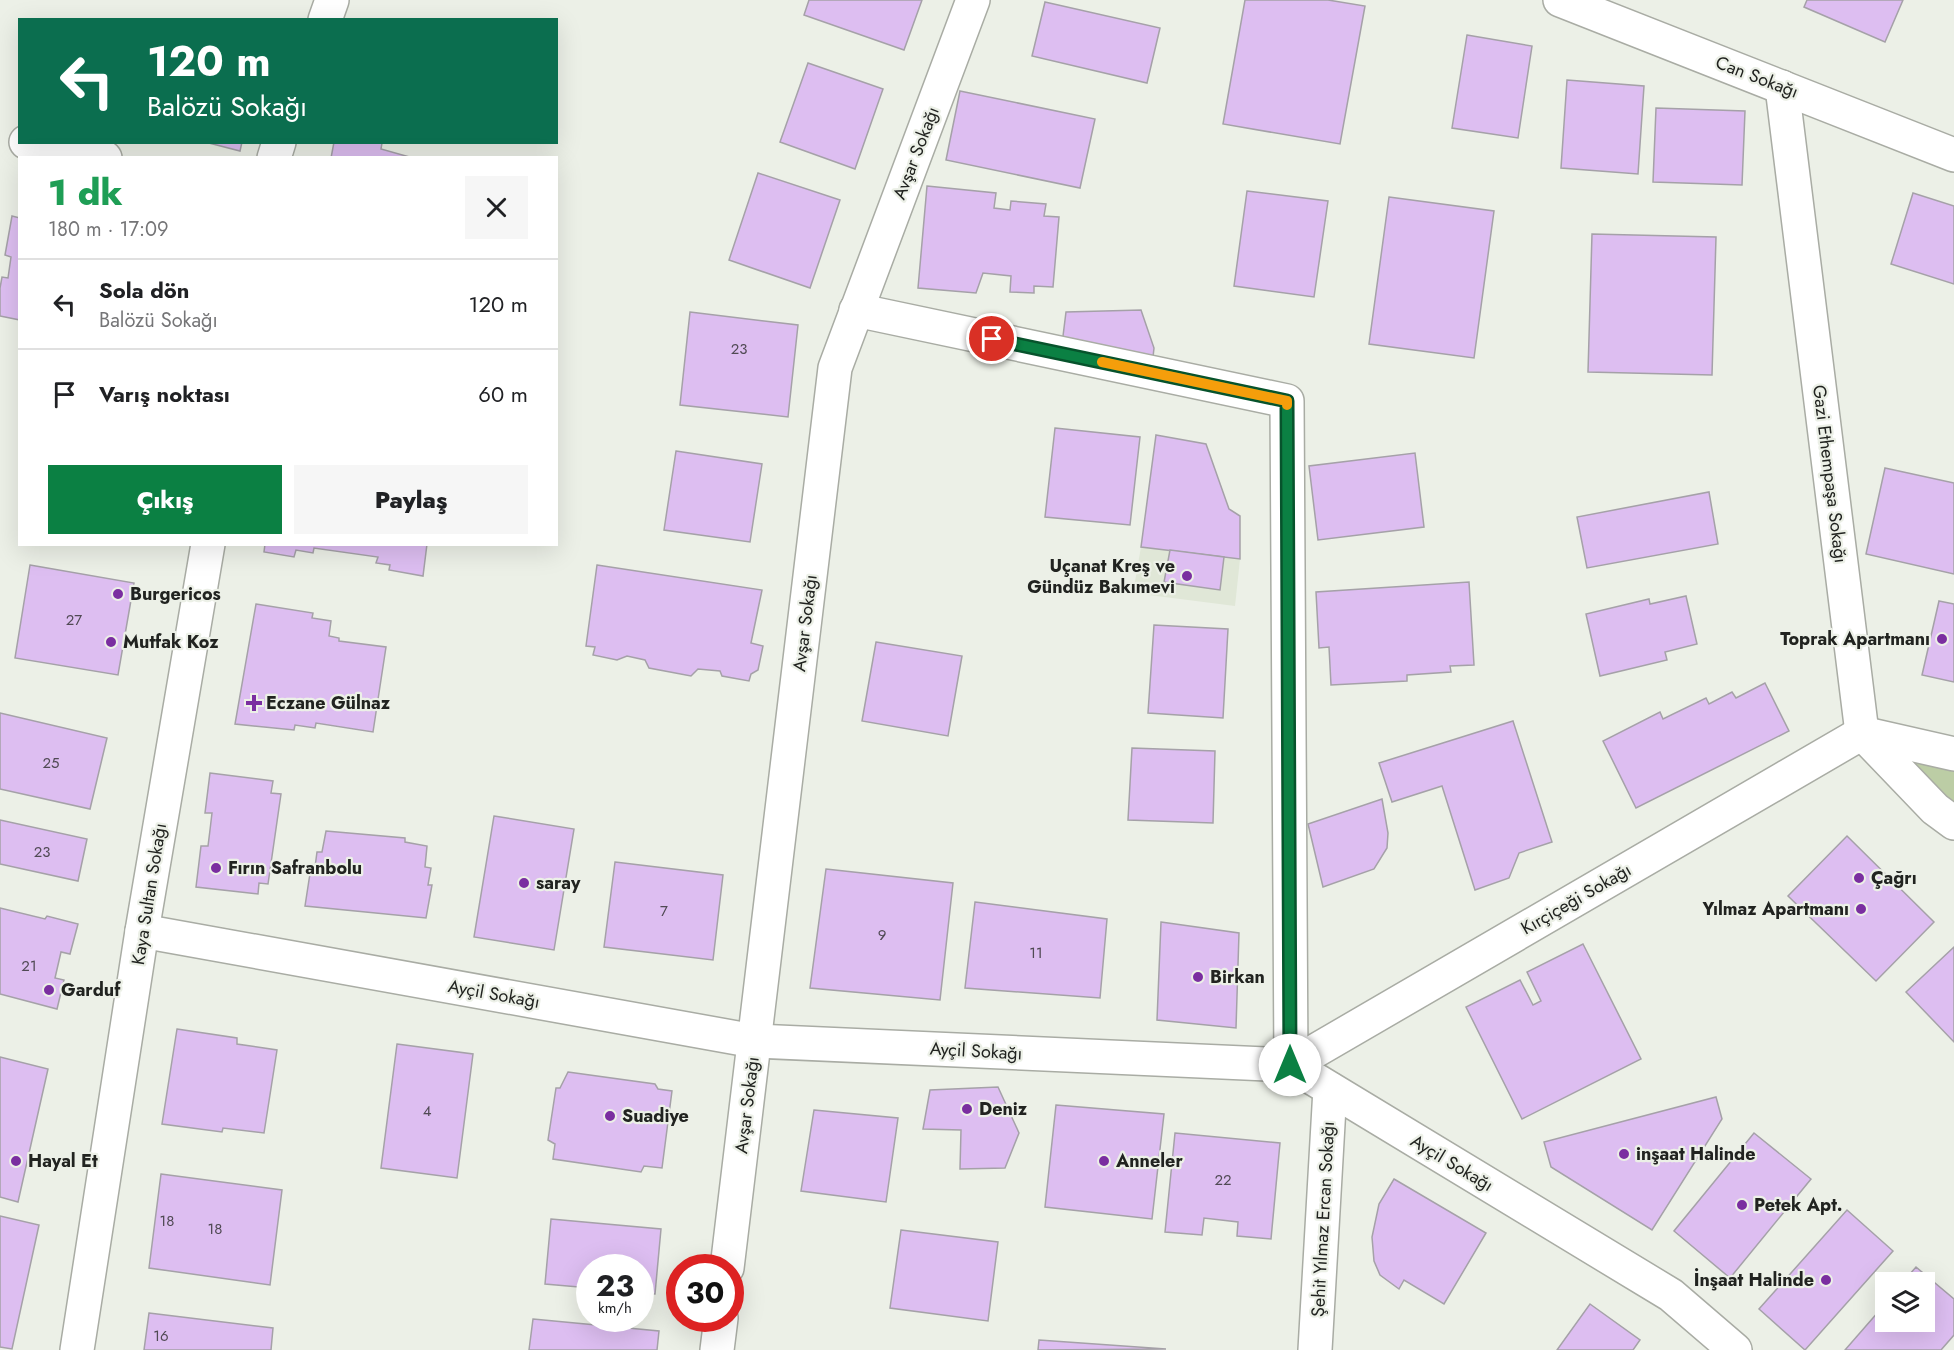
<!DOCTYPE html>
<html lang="tr">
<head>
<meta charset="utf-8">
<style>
  body { margin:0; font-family:Jost,sans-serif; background:#f6f6f6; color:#202124; height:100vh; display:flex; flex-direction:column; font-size:22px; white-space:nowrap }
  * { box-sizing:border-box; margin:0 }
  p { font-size:20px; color:#757577 }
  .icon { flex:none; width:33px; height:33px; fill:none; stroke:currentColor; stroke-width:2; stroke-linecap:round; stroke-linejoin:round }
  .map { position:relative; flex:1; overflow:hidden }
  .details { position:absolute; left:18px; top:156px; width:540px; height:390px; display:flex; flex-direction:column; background:#fff; border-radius:0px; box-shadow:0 6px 24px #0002 }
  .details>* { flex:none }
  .hud { position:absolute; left:18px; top:18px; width:540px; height:126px; border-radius:0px; box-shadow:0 6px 24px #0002; background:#0b6e4f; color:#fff; overflow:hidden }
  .fabs { position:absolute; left:1875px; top:1272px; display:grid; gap:12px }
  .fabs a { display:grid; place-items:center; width:60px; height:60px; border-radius:0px; background:#fff; box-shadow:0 6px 24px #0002; font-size:30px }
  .speed { position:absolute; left:576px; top:1254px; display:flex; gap:12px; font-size:30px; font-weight:700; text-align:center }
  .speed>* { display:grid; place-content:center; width:78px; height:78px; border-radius:50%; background:#fff; box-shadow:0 6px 24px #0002; line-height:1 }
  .speed small { font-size:15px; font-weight:400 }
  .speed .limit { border:9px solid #d22; background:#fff; color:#111 }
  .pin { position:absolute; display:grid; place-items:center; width:51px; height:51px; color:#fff; margin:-26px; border:3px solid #fff; border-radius:50%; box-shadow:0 2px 6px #0007 }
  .me { position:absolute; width:66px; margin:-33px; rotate:0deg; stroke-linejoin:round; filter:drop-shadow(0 0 4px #0008) }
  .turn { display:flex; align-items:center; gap:21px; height:126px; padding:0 30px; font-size:27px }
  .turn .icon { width:78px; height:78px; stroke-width:2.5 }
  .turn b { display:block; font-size:42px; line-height:51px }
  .round { display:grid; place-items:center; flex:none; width:63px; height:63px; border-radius:0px; background:#f6f6f6 }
  .overview { display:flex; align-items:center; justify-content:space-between; height:102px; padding:0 30px }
  h1 { font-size:36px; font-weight:800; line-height:45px; color:#1e9e55 }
  .cta { display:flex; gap:12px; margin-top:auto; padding:12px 30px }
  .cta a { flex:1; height:69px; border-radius:0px; background:#0b8043; color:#fff; font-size:24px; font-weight:800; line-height:69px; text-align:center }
  .cta a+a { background:#f6f6f6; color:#202124 }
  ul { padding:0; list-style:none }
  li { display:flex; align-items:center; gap:18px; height:90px; padding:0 30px; border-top:2px solid #e0e0e0 }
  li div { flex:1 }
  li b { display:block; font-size:22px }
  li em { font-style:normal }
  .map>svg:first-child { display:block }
</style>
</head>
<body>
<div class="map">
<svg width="1954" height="1350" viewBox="0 0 1954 1350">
  <rect width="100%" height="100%" fill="#ecf0e7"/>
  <!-- built -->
  <polygon fill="#e0e7d7" points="1141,547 1240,559 1235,606 1133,593"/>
  <!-- green -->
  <polygon fill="#bccda5" points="1892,751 1954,764 1954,808"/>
  <!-- building -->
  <g fill="#ddbef1" stroke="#a5a1a8" stroke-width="1.5">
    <polygon points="809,0 922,0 904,50 804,15"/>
    <polygon points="1245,0 1328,0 1365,6 1340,144 1223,124"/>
    <polygon points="1807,0 1903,0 1885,42 1804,7"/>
    <polygon points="1045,2 1160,28 1147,83 1032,56"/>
    <polygon points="1467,35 1532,46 1518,138 1452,128"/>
    <polygon points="808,63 883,89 855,169 780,142"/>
    <polygon points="1567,80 1644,86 1638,174 1561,168"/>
    <polygon points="960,91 1095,119 1080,188 946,160"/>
    <polygon points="1656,108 1745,111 1742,185 1653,182"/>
    <polygon points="205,142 242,142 240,151"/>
    <polygon points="334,142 380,142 382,143 381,149 413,158 331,158"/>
    <polygon points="758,173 840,200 810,288 729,260"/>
    <polygon points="927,186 996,193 994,208 1010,210 1011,201 1046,204 1044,216 1059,217 1053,287 1034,286 1034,293 1010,292 1011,276 983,273 976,293 918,288"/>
    <polygon points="1247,191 1328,201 1314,297 1234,286"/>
    <polygon points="1913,193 1954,206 1954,284 1891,264"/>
    <polygon points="1389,197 1494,211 1474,358 1369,344"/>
    <polygon points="12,216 20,218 20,320 0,316 0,288 2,277 8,278 11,257 5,255"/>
    <polygon points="1592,234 1716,237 1712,375 1588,372"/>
    <polygon points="1141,310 1154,348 1153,357 1062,344 1066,312"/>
    <polygon points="690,312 798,325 788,417 680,405"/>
    <polygon points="1055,428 1140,437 1130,525 1045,517"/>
    <polygon points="1156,435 1206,444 1229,509 1240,516 1240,559 1141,547"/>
    <polygon points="676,451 762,464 750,542 664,530"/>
    <polygon points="1415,453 1424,527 1318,540 1309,466"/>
    <polygon points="1885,468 1954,483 1954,574 1866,554"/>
    <polygon points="1709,492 1718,544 1587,568 1577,517"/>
    <polygon points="265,544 427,544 423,576 389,570 390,565 376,563 378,557 314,548 313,553 296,550 294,557 264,552"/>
    <polygon points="1170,550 1224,557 1220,590 1164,582"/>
    <polygon points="30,565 134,583 118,675 15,658"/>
    <polygon points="597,565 762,590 751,643 763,646 758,670 751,674 749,681 722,676 720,671 698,669 691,676 649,668 645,660 627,656 617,660 593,655 595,647 586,646"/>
    <polygon points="1469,582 1474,665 1450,666 1451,672 1407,675 1407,681 1331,685 1329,647 1319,648 1316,592"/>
    <polygon points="1686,596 1697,644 1665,652 1667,660 1600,676 1586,614 1649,599 1650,604"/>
    <polygon points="1939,601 1954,604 1954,682 1922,675"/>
    <polygon points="256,604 313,613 312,618 331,621 329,636 339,638 339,641 386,647 373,732 316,723 315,728 295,725 294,730 235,724"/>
    <polygon points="1154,625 1228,629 1223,718 1148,713"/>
    <polygon points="876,642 962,656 948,736 862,721"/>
    <polygon points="1765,683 1789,731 1636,808 1603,741 1660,712 1663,719 1706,698 1709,704 1732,692 1736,698"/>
    <polygon points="0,713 107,738 90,809 0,789"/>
    <polygon points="1513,721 1552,842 1519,853 1509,878 1475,890 1442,786 1392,802 1379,763"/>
    <polygon points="1132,748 1215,751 1213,823 1128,820"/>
    <polygon points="210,773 273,781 271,793 281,794 268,884 259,883 258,894 196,887 201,846 208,846 210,830 212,813 205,813"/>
    <polygon points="1382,799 1388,833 1387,848 1374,869 1323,887 1308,824"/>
    <polygon points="494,816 574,829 554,950 474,937"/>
    <polygon points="0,820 87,839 78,881 0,864"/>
    <polygon points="326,831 405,838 405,842 427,846 425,867 431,868 428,885 432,885 426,918 305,906 311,867 315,867 317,852 322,852"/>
    <polygon points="1847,836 1934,922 1876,981 1788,896"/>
    <polygon points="615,862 723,875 713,960 604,947"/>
    <polygon points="826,869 953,883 940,1000 810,988"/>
    <polygon points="975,902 1107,919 1100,998 965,988"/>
    <polygon points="0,908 45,919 47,916 78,924 70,954 61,952 55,978 64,980 57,1009 0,994"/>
    <polygon points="1161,922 1239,933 1236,1028 1157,1020"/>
    <polygon points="1583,944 1641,1059 1522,1119 1466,1007 1520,980 1533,1005 1541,1001 1527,972"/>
    <polygon points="1954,947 1954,1042 1906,992"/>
    <polygon points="177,1029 237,1038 237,1044 277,1050 264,1133 223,1128 222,1132 162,1124"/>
    <polygon points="397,1044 473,1054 457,1178 381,1168"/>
    <polygon points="0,1057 48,1069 18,1202 0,1197"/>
    <polygon points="568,1072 655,1084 658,1089 672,1091 662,1168 644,1166 641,1172 553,1159 555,1144 548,1140 556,1088 560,1088"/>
    <polygon points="998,1087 1019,1133 1005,1168 960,1169 961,1130 923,1129 930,1090"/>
    <polygon points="1716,1097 1722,1119 1652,1230 1551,1167 1544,1142"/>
    <polygon points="1056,1105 1164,1114 1152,1219 1045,1207"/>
    <polygon points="814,1110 898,1118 886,1202 801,1191"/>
    <polygon points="1175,1133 1280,1143 1271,1239 1237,1236 1238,1222 1204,1218 1202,1235 1165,1232"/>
    <polygon points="1754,1133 1811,1179 1730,1278 1674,1231"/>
    <polygon points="161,1174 282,1190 270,1285 149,1268"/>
    <polygon points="1394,1179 1486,1233 1444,1304 1404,1280 1399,1289 1380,1275 1374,1261 1372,1237 1379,1204"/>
    <polygon points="1847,1210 1893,1251 1805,1350 1759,1309"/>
    <polygon points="0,1216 39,1225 12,1349 0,1347"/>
    <polygon points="551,1219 661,1229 655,1294 640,1293 640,1268 590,1268 590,1288 545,1284"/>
    <polygon points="901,1230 998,1242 988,1321 890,1308"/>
    <polygon points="1916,1267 1954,1299 1954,1335 1941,1350 1845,1350 1886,1303 1886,1322 1924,1322 1924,1282 1903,1282"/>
    <polygon points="1590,1304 1640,1340 1633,1350 1557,1350"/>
    <polygon points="149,1313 273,1328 271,1350 144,1350"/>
    <polygon points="533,1319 659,1331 657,1350 529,1350"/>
    <polygon points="1039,1340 1166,1349 1038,1350"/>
  </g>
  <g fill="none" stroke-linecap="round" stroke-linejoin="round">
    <!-- street casing -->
    <g stroke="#a9aca4" stroke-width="36">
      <g id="street">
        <polyline points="1560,0 1954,155"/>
        <polyline points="1782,87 1862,733 1935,809 1954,823"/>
        <polyline points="26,142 105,158"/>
        <polyline points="856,310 1287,401 1291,1065"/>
        <polyline points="142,931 754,1041 1291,1065 1671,1295 1735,1350"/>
        <polyline points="1291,1065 1862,733 1954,754"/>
        <polyline points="727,1268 835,368 973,0"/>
        <polyline points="717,1350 721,1318"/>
        <polyline points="1315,1350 1330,1089"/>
      </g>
    </g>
    <!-- secondary casing -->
    <g stroke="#a9aca4" stroke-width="36">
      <g id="secondary">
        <polyline points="325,20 332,0"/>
        <polyline points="274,158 279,142"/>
        <polyline points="77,1350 142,931 208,544"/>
      </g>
    </g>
    <!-- street -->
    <use href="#street" stroke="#fff" stroke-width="33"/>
    <!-- secondary -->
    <use href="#secondary" stroke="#fff" stroke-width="33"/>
  </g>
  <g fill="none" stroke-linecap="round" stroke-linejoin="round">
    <!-- route casing -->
    <g stroke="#07532c" stroke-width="15">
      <polyline id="route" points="992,339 1287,401 1290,1065"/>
    </g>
    <!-- route -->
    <use href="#route" stroke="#0b8043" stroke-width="10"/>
    <!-- slow -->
    <polyline stroke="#f59e0b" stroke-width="10" points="1102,362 1287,401 1287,405"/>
  </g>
  <!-- markers -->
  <g fill="#7a2ea0" stroke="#ecf0e7" stroke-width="2">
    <circle cx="1187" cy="576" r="6"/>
    <circle cx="118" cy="594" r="6"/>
    <circle cx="1942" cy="639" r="6"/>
    <circle cx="111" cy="642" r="6"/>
    <path d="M251 694h6v6h6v6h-6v6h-6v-6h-6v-6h6z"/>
    <circle cx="216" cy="868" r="6"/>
    <circle cx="1859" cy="878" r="6"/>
    <circle cx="524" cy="883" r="6"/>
    <circle cx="1861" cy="909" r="6"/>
    <circle cx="1198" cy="977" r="6"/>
    <circle cx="49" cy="990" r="6"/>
    <circle cx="967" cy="1109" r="6"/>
    <circle cx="610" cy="1116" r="6"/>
    <circle cx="1624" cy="1154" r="6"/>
    <circle cx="16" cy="1161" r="6"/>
    <circle cx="1104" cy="1161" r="6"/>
    <circle cx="1742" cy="1205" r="6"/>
    <circle cx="1826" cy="1280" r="6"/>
  </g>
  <g text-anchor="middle" stroke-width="4.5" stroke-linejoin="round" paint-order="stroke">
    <!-- number labels -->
    <g font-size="15" fill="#504a54">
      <text x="739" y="354">23</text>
      <text x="74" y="625">27</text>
      <text x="51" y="768">25</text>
      <text x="42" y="857">23</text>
      <text x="664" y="916">7</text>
      <text x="882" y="940">9</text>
      <text x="1036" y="958">11</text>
      <text x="29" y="971">21</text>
      <text x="427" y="1116">4</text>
      <text x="1223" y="1185">22</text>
      <text x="167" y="1226">18</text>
      <text x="215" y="1234">18</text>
      <text x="161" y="1341">16</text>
    </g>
    <!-- street labels -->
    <g font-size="18" fill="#212320" stroke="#ecf0e7">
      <text transform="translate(1757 77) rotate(21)" y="6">Can Sokağı</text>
      <text transform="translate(916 153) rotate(-69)" y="6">Avşar Sokağı</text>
      <text transform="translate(1830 474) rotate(83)" y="6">Gazi Ethempaşa Sokağı</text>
      <text transform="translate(805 623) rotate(-83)" y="6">Avşar Sokağı</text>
      <text transform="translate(149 894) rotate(-81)" y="6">Kaya Sultan Sokağı</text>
      <text transform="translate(1576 899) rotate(-30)" y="6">Kırçiçeği Sokağı</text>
      <text transform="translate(494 994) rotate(10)" y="6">Ayçil Sokağı</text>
      <text transform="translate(976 1051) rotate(3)" y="6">Ayçil Sokağı</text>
      <text transform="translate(747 1105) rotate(-83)" y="6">Avşar Sokağı</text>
      <text transform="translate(1452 1163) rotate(31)" y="6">Ayçil Sokağı</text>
      <text transform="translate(1323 1219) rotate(-87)" y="6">Şehit Yılmaz Ercan Sokağı</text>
    </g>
    <!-- poi labels -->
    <g font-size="18" font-weight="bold" fill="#212320" stroke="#ecf0e7" text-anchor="start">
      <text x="1175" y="572" text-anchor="end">Uçanat Kreş ve<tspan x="1175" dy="21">Gündüz Bakımevi</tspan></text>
      <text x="130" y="600">Burgericos</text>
      <text x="1930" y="645" text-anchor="end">Toprak Apartmanı</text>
      <text x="123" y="648">Mutfak Koz</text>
      <text x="266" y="709">Eczane Gülnaz</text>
      <text x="228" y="874">Fırın Safranbolu</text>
      <text x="1871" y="884">Çağrı</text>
      <text x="536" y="889">saray</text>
      <text x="1849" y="915" text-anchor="end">Yılmaz Apartmanı</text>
      <text x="1210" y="983">Birkan</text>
      <text x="61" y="996">Garduf</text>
      <text x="979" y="1115">Deniz</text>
      <text x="622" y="1122">Suadiye</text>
      <text x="1636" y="1160">inşaat Halinde</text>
      <text x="28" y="1167">Hayal Et</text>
      <text x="1116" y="1167">Anneler</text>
      <text x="1754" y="1211">Petek Apt.</text>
      <text x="1814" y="1286" text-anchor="end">İnşaat Halinde</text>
    </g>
  </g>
</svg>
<div class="fabs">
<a><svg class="icon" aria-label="layers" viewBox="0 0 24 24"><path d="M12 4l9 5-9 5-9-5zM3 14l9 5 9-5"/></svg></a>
</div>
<div class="speed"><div>23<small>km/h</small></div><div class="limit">30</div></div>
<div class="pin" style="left:992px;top:339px;background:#d93025"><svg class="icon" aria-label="arrive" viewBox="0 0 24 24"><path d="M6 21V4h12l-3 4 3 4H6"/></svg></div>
<svg class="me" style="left:1290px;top:1065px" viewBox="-20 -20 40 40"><circle r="19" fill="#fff"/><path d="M0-13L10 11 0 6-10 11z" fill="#0b8043"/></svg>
<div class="hud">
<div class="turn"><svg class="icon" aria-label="left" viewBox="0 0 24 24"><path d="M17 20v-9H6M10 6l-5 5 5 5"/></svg><div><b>120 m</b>Balözü Sokağı</div></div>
</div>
<section class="details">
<div class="overview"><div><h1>1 dk</h1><p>180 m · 17:09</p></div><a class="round"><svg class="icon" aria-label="close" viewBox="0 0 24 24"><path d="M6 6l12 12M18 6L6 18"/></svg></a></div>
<ul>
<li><svg class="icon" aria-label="left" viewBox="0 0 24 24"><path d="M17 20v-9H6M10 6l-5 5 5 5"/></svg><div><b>Sola dön</b><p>Balözü Sokağı</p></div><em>120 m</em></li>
<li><svg class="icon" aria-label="arrive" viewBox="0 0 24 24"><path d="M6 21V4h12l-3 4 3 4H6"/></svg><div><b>Varış noktası</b></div><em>60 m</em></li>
</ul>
<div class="cta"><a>Çıkış</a><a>Paylaş</a></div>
</section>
</div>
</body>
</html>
